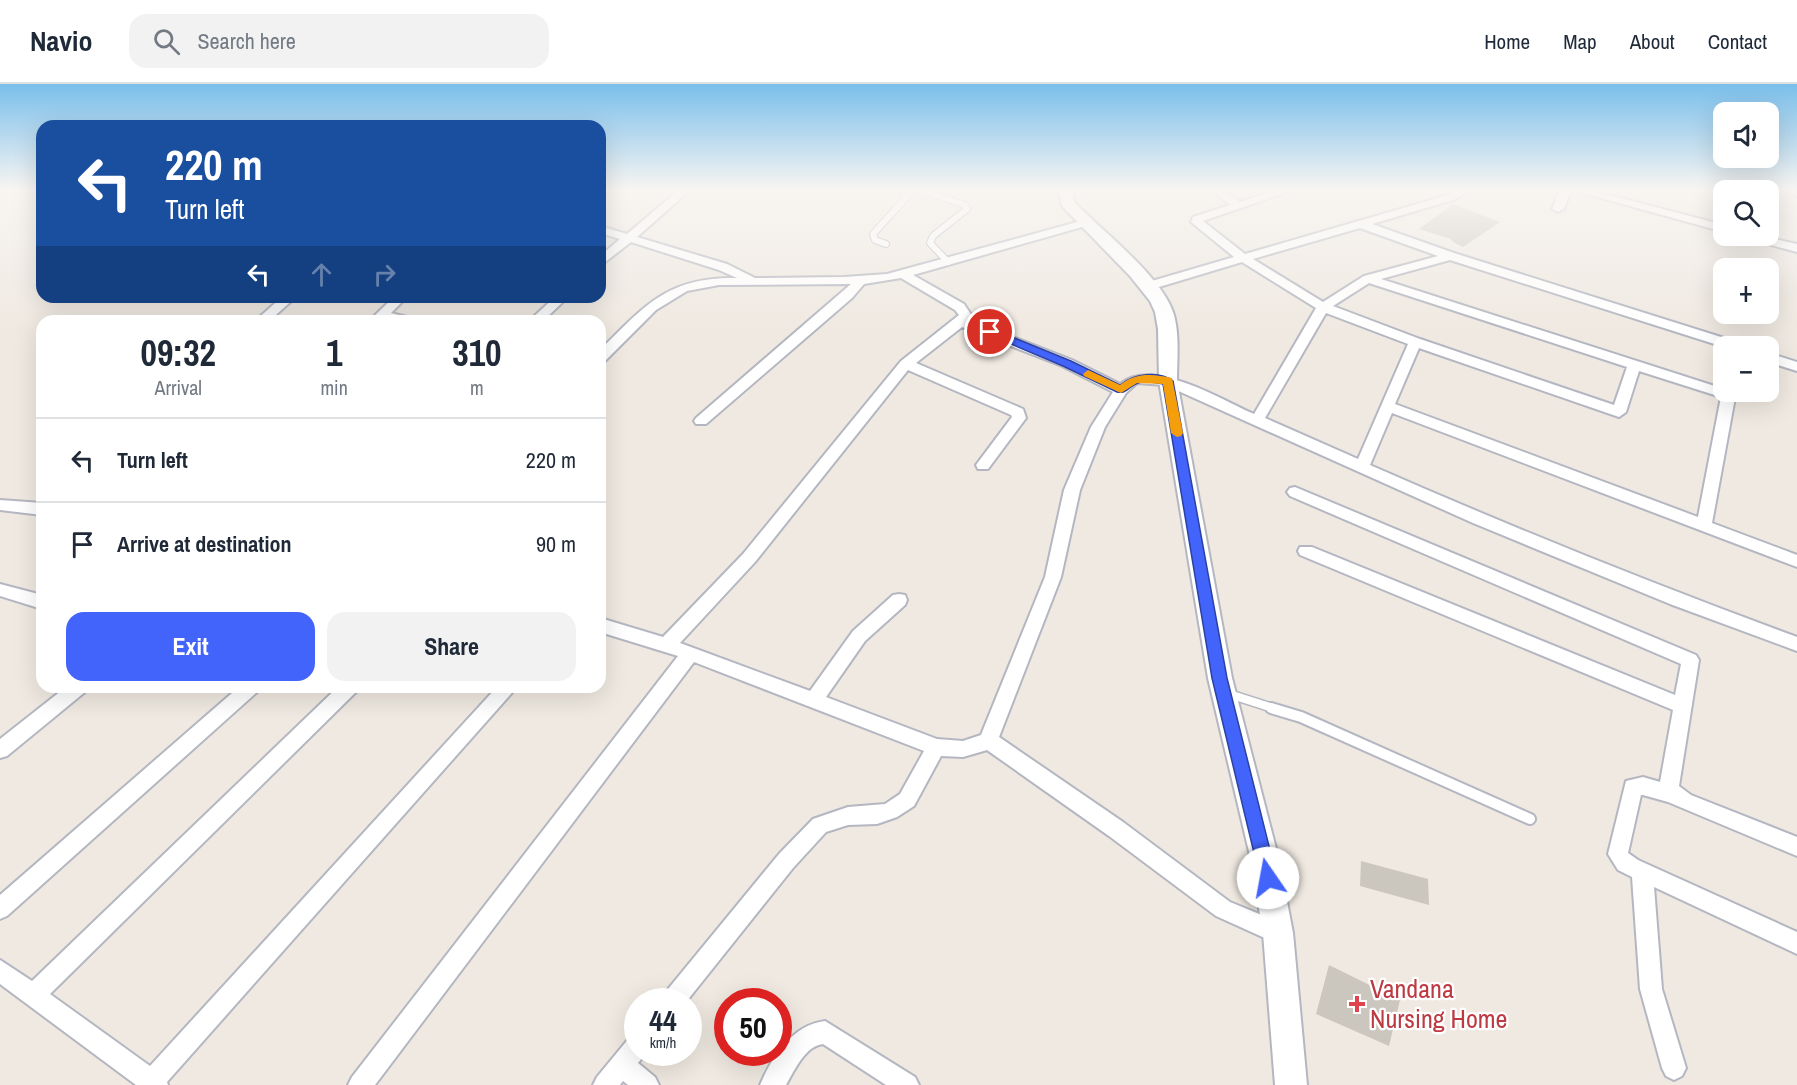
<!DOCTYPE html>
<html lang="en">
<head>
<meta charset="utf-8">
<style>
  body { margin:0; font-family:"Archivo Narrow",sans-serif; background:#f2f2f3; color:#1f2937; height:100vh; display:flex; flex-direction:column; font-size:22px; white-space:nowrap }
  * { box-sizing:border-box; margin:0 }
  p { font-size:20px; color:#747a83 }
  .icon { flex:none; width:33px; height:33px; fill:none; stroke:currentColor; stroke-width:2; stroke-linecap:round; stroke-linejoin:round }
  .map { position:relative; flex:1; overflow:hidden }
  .panel { position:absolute; left:36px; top:231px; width:570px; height:378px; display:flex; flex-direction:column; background:#fff; border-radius:18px; box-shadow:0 6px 24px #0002 }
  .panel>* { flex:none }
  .top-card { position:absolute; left:36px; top:36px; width:570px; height:183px; border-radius:18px; box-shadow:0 6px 24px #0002; background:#1a4fa0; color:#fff; overflow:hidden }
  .tools { position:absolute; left:1713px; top:18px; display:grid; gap:12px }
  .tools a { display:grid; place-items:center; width:66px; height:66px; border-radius:12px; background:#fff; box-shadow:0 6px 24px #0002; font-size:30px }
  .speed { position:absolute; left:624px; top:904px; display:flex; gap:12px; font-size:30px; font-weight:700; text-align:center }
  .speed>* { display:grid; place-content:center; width:78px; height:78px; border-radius:50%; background:#fff; box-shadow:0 6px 24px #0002; line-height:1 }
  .speed small { font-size:15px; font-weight:400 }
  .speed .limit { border:9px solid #d22; background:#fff; color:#111 }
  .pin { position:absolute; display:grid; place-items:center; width:51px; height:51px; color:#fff; margin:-26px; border:3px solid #fff; border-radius:50%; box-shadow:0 2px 6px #0007 }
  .me { position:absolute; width:66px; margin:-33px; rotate:348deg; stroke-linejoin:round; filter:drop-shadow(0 0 4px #0008) }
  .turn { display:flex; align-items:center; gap:21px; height:126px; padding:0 30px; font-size:27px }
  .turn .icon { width:78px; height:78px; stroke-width:2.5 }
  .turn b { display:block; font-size:42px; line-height:51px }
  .lanes { display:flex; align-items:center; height:57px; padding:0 30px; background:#0003; justify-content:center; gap:30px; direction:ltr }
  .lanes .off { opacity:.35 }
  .eta { display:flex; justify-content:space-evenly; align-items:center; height:102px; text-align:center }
  .eta b { font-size:36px; font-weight:800; line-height:42px }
  .action { display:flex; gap:12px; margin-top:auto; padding:12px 30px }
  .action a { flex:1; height:69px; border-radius:18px; background:#4264fb; color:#fff; font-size:24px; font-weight:800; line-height:69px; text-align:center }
  .action a+a { background:#f2f2f3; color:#1f2937 }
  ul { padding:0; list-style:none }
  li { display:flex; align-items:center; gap:18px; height:84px; padding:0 30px; border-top:2px solid #e0e1e3 }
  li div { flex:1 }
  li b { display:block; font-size:22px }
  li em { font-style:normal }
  header { display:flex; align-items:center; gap:36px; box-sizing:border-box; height:84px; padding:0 30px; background:#fff; border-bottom:2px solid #e0e1e3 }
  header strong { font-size:28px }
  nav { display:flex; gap:33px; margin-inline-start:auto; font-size:21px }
  .search { width:420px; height:54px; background:#f2f2f3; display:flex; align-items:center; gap:15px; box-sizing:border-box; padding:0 21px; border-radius:18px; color:#747a83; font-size:22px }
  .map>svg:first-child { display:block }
</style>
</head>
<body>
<header>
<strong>Navio</strong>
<div class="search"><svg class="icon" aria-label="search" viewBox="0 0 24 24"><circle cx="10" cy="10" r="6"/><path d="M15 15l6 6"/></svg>Search here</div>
<nav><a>Home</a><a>Map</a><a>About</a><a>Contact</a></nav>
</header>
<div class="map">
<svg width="1797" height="1001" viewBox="0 0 1797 1001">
  <rect width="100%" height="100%" fill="#efe9e1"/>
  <!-- building -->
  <g fill="#cbc7bf">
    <polygon points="1453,120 1500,138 1463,163 1453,158 1451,155 1419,145"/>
    <polygon points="1361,777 1428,795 1429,821 1360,802"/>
    <polygon points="1329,881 1400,916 1389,962 1316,930"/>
  </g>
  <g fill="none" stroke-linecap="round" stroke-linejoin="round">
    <!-- lane-far2 casing -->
    <g stroke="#b4b7c1" stroke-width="8">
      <g id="lane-far2">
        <polyline points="920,106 965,121 967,125 933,152 930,159 948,178"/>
        <polyline points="886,160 875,156 873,150 913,106"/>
      </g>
    </g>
    <!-- lane-far1 casing -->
    <g stroke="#b4b7c1" stroke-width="11">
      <polyline id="lane-far1" points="1226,609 1276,625"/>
    </g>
    <!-- lane casing -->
    <g stroke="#b4b7c1" stroke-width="14">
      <polyline id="lane" points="1271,624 1301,633 1530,735"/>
    </g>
    <!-- street casing -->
    <g stroke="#b4b7c1" stroke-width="4">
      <g id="street">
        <path d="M670,106L688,108L637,153L727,180L755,194L844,193L887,190L1081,137H1089V141L913,191L964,220L972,232L969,236L1072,276L1120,300C1153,273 1220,315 1254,330L1316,224L1242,178L1149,206L1143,202L1145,199L1234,173L1191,138L1193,133L1230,121L1212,106H1224L1240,118L1276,106H1293L1203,137L1245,170L1448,111L1456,106H1469L1456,115L1372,140L1454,169L1740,259L1742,262L1724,263L1450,176L1381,195L1724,305V308H1736L1712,439L1797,471V483L1392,329L1370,381C1511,443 1653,500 1797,553V567L1670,520L1473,439L1165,301L1137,299L1126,309L1105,343L1080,406L1061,493L999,653L1123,738L1230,818L1286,841L1289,849L1286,857L1278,860L1216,832L1109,752L987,666L963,673L941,672L914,722L897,733L877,740L848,741L826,748L793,784L686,918H661L664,910L779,770L813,735L848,723L885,720L900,710L924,667L694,578L375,1001H348L352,993L678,572L600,548V534L663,553L743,470L901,277L959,231L955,226L901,194L864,200L852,214L706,340H696L694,337L696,334L851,200L719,201L687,207L656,226L605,277L600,278V266C646,221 667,193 737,194L719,186L631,158L600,182V172L620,155L600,149V142L627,150L675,109ZM1360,144L1438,172L1364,192L1323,218L1253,175ZM1369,199L1627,283L1614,321L1420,255L1333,222ZM1326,229L1408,260L1358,375L1265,334ZM962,243L1062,282L1113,308L1091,343L1064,406L1045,493L981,651L963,657L937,655L826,613L865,557L905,521L907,516L905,511L899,510L893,511L853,547L810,607L680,559L755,478L908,286L1011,331L1012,333L976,381L978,385H988L1026,334L1023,325L916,279ZM1419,264L1619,333L1626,328L1639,287L1721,313L1698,433L1395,320Z"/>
        <polygon points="1560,106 1571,106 1564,125 1558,128 1552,125"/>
        <polygon points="1572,106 1590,106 1724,141 1724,148"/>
        <polygon points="1782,106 1797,106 1797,112"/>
        <polygon points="1743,152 1761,152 1797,160 1797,168 1745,154"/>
        <polygon points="282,213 296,213 269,237 255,237"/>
        <polygon points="394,213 407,213 391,229 411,234 412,237 369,237"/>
        <polygon points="555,213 568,213 543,237 529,237"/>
        <polygon points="1768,269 1797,278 1797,287 1768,278"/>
        <polygon points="1295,403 1696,571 1699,576 1679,702 1691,711 1797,753 1797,772 1668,718 1643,711 1641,711 1628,769 1638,776 1797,848 1797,870 1654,803 1662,905 1686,984 1682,992 1674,996 1666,992 1662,984 1640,905 1632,793 1618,786 1608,770 1626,697 1643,693 1660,698 1673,626 1300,471 1298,467 1300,463 1312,463 1675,611 1681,580 1290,412 1287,408 1290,404"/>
        <polygon points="0,416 42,419 42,431 0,426"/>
        <polygon points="0,500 42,511 42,525 0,512"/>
        <polygon points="66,603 88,603 85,608 7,672 0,674 0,655"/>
        <polygon points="239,603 260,603 257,608 7,832 0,835 0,811"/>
        <polygon points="338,603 359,603 356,608 50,910 150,982 497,603 517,603 167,998 168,1001 136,1001 0,900 0,876 32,897"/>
        <path d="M825,937L915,993L919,1001H886L823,960C805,962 794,987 786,1001H760C772,973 792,941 825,937Z"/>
        <polygon points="638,950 638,969 646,969 638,979 655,993 659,1001 628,1001 623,997 620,1001 593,1001 597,993 630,953"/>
      </g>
    </g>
    <!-- secondary casing -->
    <g stroke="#b4b7c1" stroke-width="4">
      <path id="secondary" d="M1058,106H1072L1074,118C1102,147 1160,191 1173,228C1180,249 1177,275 1177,297L1232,594L1279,776L1293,849L1307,1001H1275L1263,849L1251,776L1208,594L1159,297L1158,245L1155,228L1150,217L1130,192L1062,122Z"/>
    </g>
    <!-- lane-far2 -->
    <use href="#lane-far2" stroke="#fff" stroke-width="6"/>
    <!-- lane-far1 -->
    <use href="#lane-far1" stroke="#fff" stroke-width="8"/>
    <!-- lane -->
    <use href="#lane" stroke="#fff" stroke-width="10"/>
    <!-- street -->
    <use href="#street" fill="#fff" fill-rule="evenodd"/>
    <!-- secondary -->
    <use href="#secondary" fill="#fff" fill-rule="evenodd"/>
  </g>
  <!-- sky -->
  <linearGradient id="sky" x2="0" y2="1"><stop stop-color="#7abfeb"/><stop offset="0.43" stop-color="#f8f5f2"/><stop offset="1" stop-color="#f8f5f2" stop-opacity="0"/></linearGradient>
  <rect width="1797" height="246" fill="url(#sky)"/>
  <!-- route -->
  <path fill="#4264fb" stroke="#2b41a3" stroke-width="1.5" d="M990,244L1071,277L1120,301C1133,290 1159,286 1173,297L1227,594L1277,794L1274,800L1268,802L1262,800L1260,794L1212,594L1163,300C1155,299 1145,296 1138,299C1129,302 1127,310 1117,308L1063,282L987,250V245Z"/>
  <!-- slow -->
  <path fill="#f59e0b" d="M1088,286L1120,301C1136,288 1153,290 1172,294L1183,349L1181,352L1177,353L1171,349L1163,300L1137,299L1121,309L1084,292L1083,290Z"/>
  <!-- markers -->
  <path fill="#e0444e" stroke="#fff" stroke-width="2" d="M1354 911h6v6h6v6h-6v6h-6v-6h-6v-6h6z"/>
  <g text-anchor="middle" stroke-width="4.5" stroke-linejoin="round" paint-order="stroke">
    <!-- near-health labels -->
    <g font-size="26" fill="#be3a42" stroke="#fff" text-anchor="start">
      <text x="1370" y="914">Vandana<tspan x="1370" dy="30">Nursing Home</tspan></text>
    </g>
  </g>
</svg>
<div class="tools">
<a><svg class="icon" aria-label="sound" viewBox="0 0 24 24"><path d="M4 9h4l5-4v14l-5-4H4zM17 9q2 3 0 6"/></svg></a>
<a><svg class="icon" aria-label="search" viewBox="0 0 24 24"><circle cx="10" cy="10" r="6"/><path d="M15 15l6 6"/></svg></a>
<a>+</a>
<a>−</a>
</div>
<div class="speed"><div>44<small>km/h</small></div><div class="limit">50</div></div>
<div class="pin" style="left:990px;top:248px;background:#d93025"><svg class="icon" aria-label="arrive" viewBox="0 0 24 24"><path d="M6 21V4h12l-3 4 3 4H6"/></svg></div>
<svg class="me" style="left:1268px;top:794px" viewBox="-20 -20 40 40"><circle r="19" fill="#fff"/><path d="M0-13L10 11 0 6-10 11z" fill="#4264fb"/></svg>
<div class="top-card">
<div class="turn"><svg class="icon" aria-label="left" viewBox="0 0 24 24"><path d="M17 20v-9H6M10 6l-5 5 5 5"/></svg><div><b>220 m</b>Turn left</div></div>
<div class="lanes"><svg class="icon" aria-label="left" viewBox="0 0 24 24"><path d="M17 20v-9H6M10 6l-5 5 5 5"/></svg><svg class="icon off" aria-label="ahead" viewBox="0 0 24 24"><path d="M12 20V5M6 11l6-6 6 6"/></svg><svg class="icon off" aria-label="right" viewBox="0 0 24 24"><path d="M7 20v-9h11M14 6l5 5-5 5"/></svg></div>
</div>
<section class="panel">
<div class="eta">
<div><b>09:32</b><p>Arrival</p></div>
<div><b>1</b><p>min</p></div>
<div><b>310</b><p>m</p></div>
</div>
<ul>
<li><svg class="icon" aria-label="left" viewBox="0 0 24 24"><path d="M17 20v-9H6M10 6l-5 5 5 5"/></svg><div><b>Turn left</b></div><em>220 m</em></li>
<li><svg class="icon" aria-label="arrive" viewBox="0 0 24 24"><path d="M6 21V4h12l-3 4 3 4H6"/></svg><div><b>Arrive at destination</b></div><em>90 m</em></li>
</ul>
<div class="action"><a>Exit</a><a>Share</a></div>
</section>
</div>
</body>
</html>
